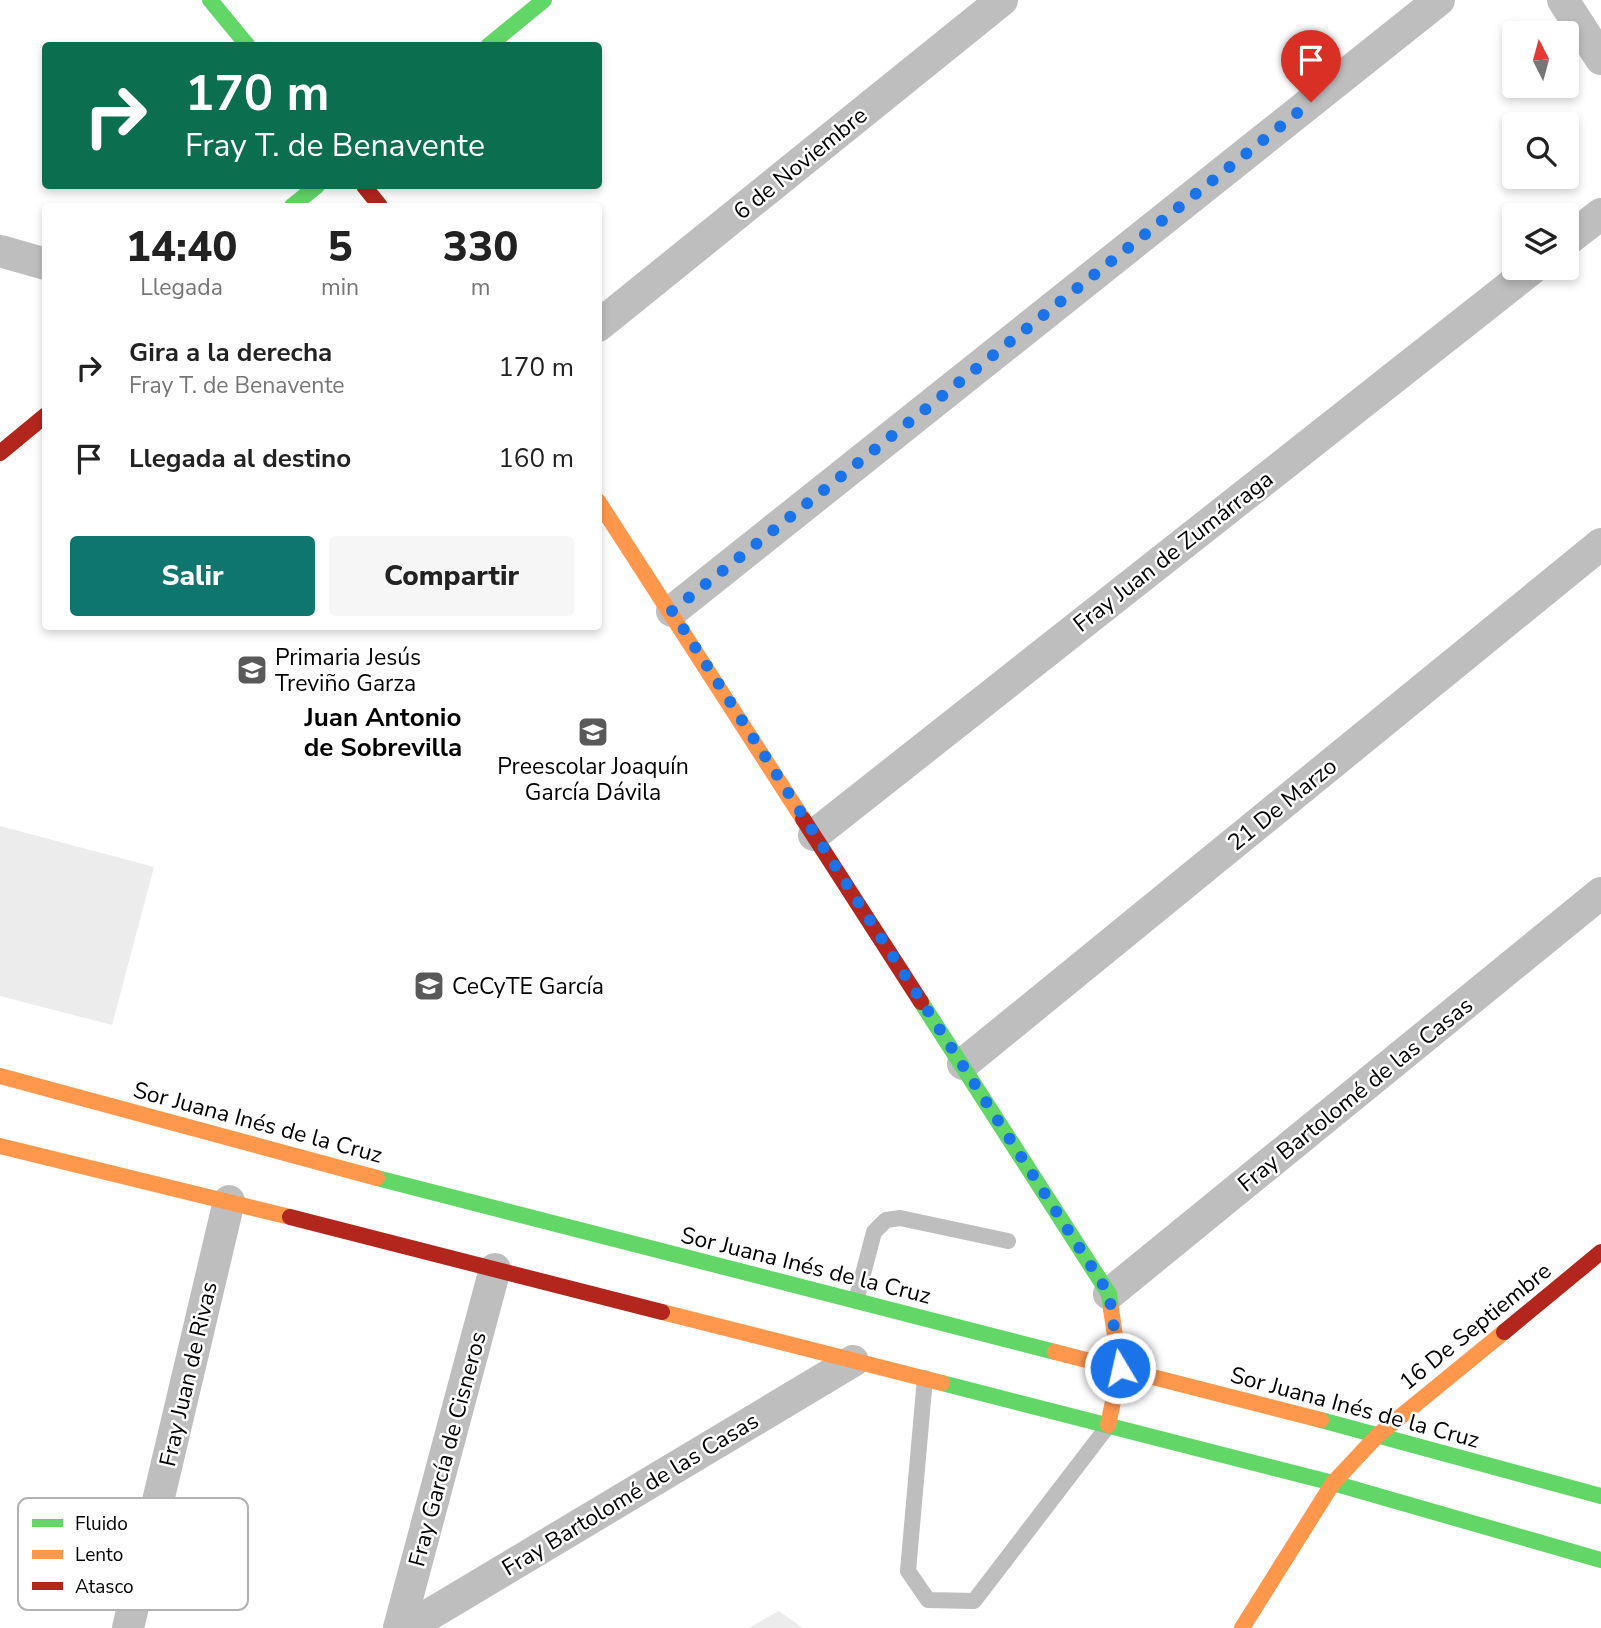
<!DOCTYPE html>
<html lang="es">
<head>
<meta charset="utf-8">
<style>
  body { margin:0; font-family:"Nunito Sans",sans-serif; background:#f6f6f6; color:#222; height:100vh; display:flex; flex-direction:column; font-size:26px; white-space:nowrap }
  * { box-sizing:border-box; margin:0 }
  p { font-size:23px; color:#767676 }
  .icon { flex:none; width:38px; height:38px; fill:none; stroke:currentColor; stroke-width:2; stroke-linecap:round; stroke-linejoin:round }
  .map { position:relative; flex:1; overflow:hidden }
  .details { position:absolute; left:42px; top:203px; width:560px; height:427px; display:flex; flex-direction:column; background:#fff; border-radius:7px; box-shadow:0 4px 10px #0003 }
  .details>* { flex:none }
  .guide { position:absolute; left:42px; top:42px; width:560px; height:147px; border-radius:7px; box-shadow:0 4px 10px #0003; background:#0b6e4f; color:#fff; overflow:hidden }
  .needle { width:46px; rotate:354deg }
  .controls { position:absolute; left:1502px; top:21px; display:grid; gap:14px }
  .controls a { display:grid; place-items:center; width:77px; height:77px; border-radius:7px; background:#fff; box-shadow:0 4px 10px #0003; font-size:35px }
  .pin { position:absolute; display:grid; place-items:center; width:60px; height:60px; color:#fff; margin:-72px -30px; border-radius:50% 50% 50% 0; rotate:-45deg; box-shadow:0 0 7px #0007 }
  .pin .icon { rotate:45deg }
  .me { position:absolute; width:77px; margin:-38px; rotate:351deg; stroke-linejoin:round; filter:drop-shadow(0 0 5px #0008) }
  .turn { display:flex; align-items:center; gap:24px; height:147px; padding:0 28px; font-size:32px }
  .turn .icon { width:91px; height:91px; stroke-width:2.5 }
  .turn b { display:block; font-size:49px; line-height:60px }
  .eta { display:flex; justify-content:space-evenly; align-items:center; height:119px; text-align:center }
  .eta b { font-size:42px; font-weight:800; line-height:49px }
  .button { display:flex; gap:14px; margin-top:auto; padding:14px 28px }
  .button a { flex:1; height:80px; border-radius:7px; background:#0f766e; color:#fff; font-size:28px; font-weight:800; line-height:80px; text-align:center }
  .button a+a { background:#f6f6f6; color:#222 }
  ul { padding:0; list-style:none }
  li { display:flex; align-items:center; gap:21px; height:91px; padding:0 28px }
  li div { flex:1 }
  li b { display:block; font-size:26px }
  li em { font-style:normal }
  .map>svg:first-child { display:block }
</style>
</head>
<body>
<div class="map">
<svg width="1601" height="1628" viewBox="0 0 1601 1628">
  <rect width="100%" height="100%" fill="#fff"/>
  <!-- green -->
  <g fill="#ececec">
    <polygon points="0,826 154,867 112,1025 0,996"/>
    <polygon points="779,1611 803,1628 748,1628"/>
  </g>
  <g fill="none" stroke-linecap="round" stroke-linejoin="round">
    <!-- lane -->
    <g stroke="#bebebe" stroke-width="16">
      <polyline points="856,1301 874,1232 886,1220 900,1218 1008,1241"/>
      <polyline points="925,1378 908,1571 928,1600 974,1601 1108,1426"/>
    </g>
    <!-- street -->
    <g stroke="#bebebe" stroke-width="32">
      <polyline points="1563,0 1601,59"/>
      <polyline points="1566,241 1601,214"/>
      <polyline points="0,251 46,264"/>
      <polyline points="598,326 1002,0"/>
      <polyline points="672,611 1439,0"/>
      <polyline points="814,835 1533,268"/>
      <polyline points="963,1064 1601,544"/>
      <polyline points="1109,1294 1601,893"/>
      <polyline points="128,1628 229,1201"/>
      <polyline points="399,1628 495,1269"/>
      <polyline points="407,1628 853,1361"/>
    </g>
    <!-- fast -->
    <g stroke="#63d668" stroke-width="16">
      <polyline points="210,0 248,46"/>
      <polyline points="488,46 544,0"/>
      <polyline points="292,206 317,186"/>
      <polyline points="921,1002 1109,1294 1111,1309"/>
      <polyline points="377,1178 1055,1352"/>
      <polyline points="942,1383 1333,1483 1601,1560"/>
      <polyline points="1321,1420 1601,1496"/>
    </g>
    <!-- slow -->
    <g stroke="#ff974d" stroke-width="16">
      <polyline points="598,501 803,819"/>
      <polyline points="0,1076 377,1178"/>
      <polyline points="0,1146 290,1217"/>
      <polyline points="662,1312 942,1383"/>
      <polyline points="1055,1352 1321,1420"/>
      <polyline points="1108,1425 1120,1369 1111,1309"/>
      <polyline points="1242,1628 1333,1483 1378,1435 1504,1332"/>
    </g>
    <!-- jam -->
    <g stroke="#b3261e" stroke-width="16">
      <polyline points="364,186 380,206"/>
      <polyline points="0,453 46,415"/>
      <polyline points="803,819 921,1002"/>
      <polyline points="290,1217 662,1312"/>
      <polyline points="1504,1332 1601,1252"/>
    </g>
  </g>
  <g fill="none" stroke-linecap="round" stroke-linejoin="round">
    <!-- route -->
    <polyline stroke="#1a73e8" stroke-width="12" stroke-dasharray="0 21.6" points="1120,1368 1109,1294 672,611 1311,102"/>
  </g>
  <!-- icons -->
  <defs>
    <g id="school-square" transform="scale(1.575)"><rect x="-9" y="-9" width="18" height="18" rx="4" fill="#595959" stroke="#fff"/><path d="M0-5L7-2L0 1L-7-2ZM-4 1L0 2.5L4 1V4Q0 6-4 4Z" fill="#fff"/></g>
    <g id="university-square" transform="scale(1.575)"><rect x="-9" y="-9" width="18" height="18" rx="4" fill="#595959" stroke="#fff"/><path d="M0-5L7-2L0 1L-7-2ZM-4 1L0 2.5L4 1V4Q0 6-4 4Z" fill="#fff"/></g>
  </defs>
  <g fill-rule="evenodd">
    <use href="#school-square" x="252" y="670"/>
    <use href="#school-square" x="593" y="732"/>
    <use href="#university-square" x="429" y="986"/>
  </g>
  <g text-anchor="middle" stroke-width="5" stroke-linejoin="round" paint-order="stroke">
    <!-- street labels -->
    <g font-size="23" fill="#000" stroke="#fff">
      <text transform="translate(800 163) rotate(-39)" y="8">6 de Noviembre</text>
      <text transform="translate(1173 551) rotate(-38)" y="8">Fray Juan de Zumárraga</text>
      <text transform="translate(1282 804) rotate(-39)" y="8">21 De Marzo</text>
      <text transform="translate(1355 1094) rotate(-39)" y="8">Fray Bartolomé de las Casas</text>
      <text transform="translate(258 1122) rotate(15)" y="8">Sor Juana Inés de la Cruz</text>
      <text transform="translate(806 1265) rotate(14)" y="8">Sor Juana Inés de la Cruz</text>
      <text transform="translate(1475 1326) rotate(-39)" y="8">16 De Septiembre</text>
      <text transform="translate(188 1374) rotate(-77)" y="8">Fray Juan de Rivas</text>
      <text transform="translate(1355 1407) rotate(15)" y="8">Sor Juana Inés de la Cruz</text>
      <text transform="translate(447 1449) rotate(-75)" y="8">Fray García de Cisneros</text>
      <text transform="translate(630 1494) rotate(-31)" y="8">Fray Bartolomé de las Casas</text>
    </g>
    <!-- poi labels -->
    <g font-size="23" fill="#000" stroke="#fff" text-anchor="start">
      <text x="275" y="665">Primaria Jesús<tspan x="275" dy="26">Treviño Garza</tspan></text>
      <text x="593" y="774" text-anchor="middle">Preescolar Joaquín<tspan x="593" dy="26">García Dávila</tspan></text>
      <text x="452" y="994">CeCyTE García</text>
    </g>
    <!-- quarter labels -->
    <g font-size="26" font-weight="bold" fill="#000" stroke="#fff">
      <text x="383" y="726">Juan Antonio<tspan x="383" dy="30">de Sobrevilla</tspan></text>
    </g>
  </g>
  <!-- legend -->
  <rect x="18" y="1498" width="230" height="112" rx="10" fill="#fff" stroke="#b2b2b2" stroke-width="2"/>
  <rect x="32" y="1519" width="31" height="8" fill="#63d668"/>
  <rect x="32" y="1550" width="31" height="9" fill="#ff974d"/>
  <rect x="32" y="1582" width="31" height="8" fill="#b3261e"/>
  <g font-size="19" fill="#000">
    <text x="75" y="1530">Fluido</text>
    <text x="75" y="1561">Lento</text>
    <text x="75" y="1593">Atasco</text>
  </g>
</svg>
<div class="controls">
<a><svg class="needle" viewBox="-14 -14 28 28"><path d="M0-13l5 13h-10z" fill="#e53935"/><path d="M0 13l5-13h-10z" fill="#767676"/></svg></a>
<a><svg class="icon" aria-label="search" viewBox="0 0 24 24"><circle cx="10" cy="10" r="6"/><path d="M15 15l6 6"/></svg></a>
<a><svg class="icon" aria-label="layers" viewBox="0 0 24 24"><path d="M12 4l9 5-9 5-9-5zM3 14l9 5 9-5"/></svg></a>
</div>
<div class="pin" style="left:1311px;top:102px;background:#d93025"><svg class="icon" aria-label="arrive" viewBox="0 0 24 24"><path d="M6 21V4h12l-3 4 3 4H6"/></svg></div>
<svg class="me" style="left:1120px;top:1368px" viewBox="-20 -20 40 40"><circle r="17" fill="#1a73e8" stroke="#fff" stroke-width="3"/><path d="M0-11L8 9 0 5-8 9z" fill="#fff"/></svg>
<div class="guide">
<div class="turn"><svg class="icon" aria-label="right" viewBox="0 0 24 24"><path d="M7 20v-9h11M14 6l5 5-5 5"/></svg><div><b>170 m</b>Fray T. de Benavente</div></div>
</div>
<section class="details">
<div class="eta">
<div><b>14:40</b><p>Llegada</p></div>
<div><b>5</b><p>min</p></div>
<div><b>330</b><p>m</p></div>
</div>
<ul>
<li><svg class="icon" aria-label="right" viewBox="0 0 24 24"><path d="M7 20v-9h11M14 6l5 5-5 5"/></svg><div><b>Gira a la derecha</b><p>Fray T. de Benavente</p></div><em>170 m</em></li>
<li><svg class="icon" aria-label="arrive" viewBox="0 0 24 24"><path d="M6 21V4h12l-3 4 3 4H6"/></svg><div><b>Llegada al destino</b></div><em>160 m</em></li>
</ul>
<div class="button"><a>Salir</a><a>Compartir</a></div>
</section>
</div>
</body>
</html>
